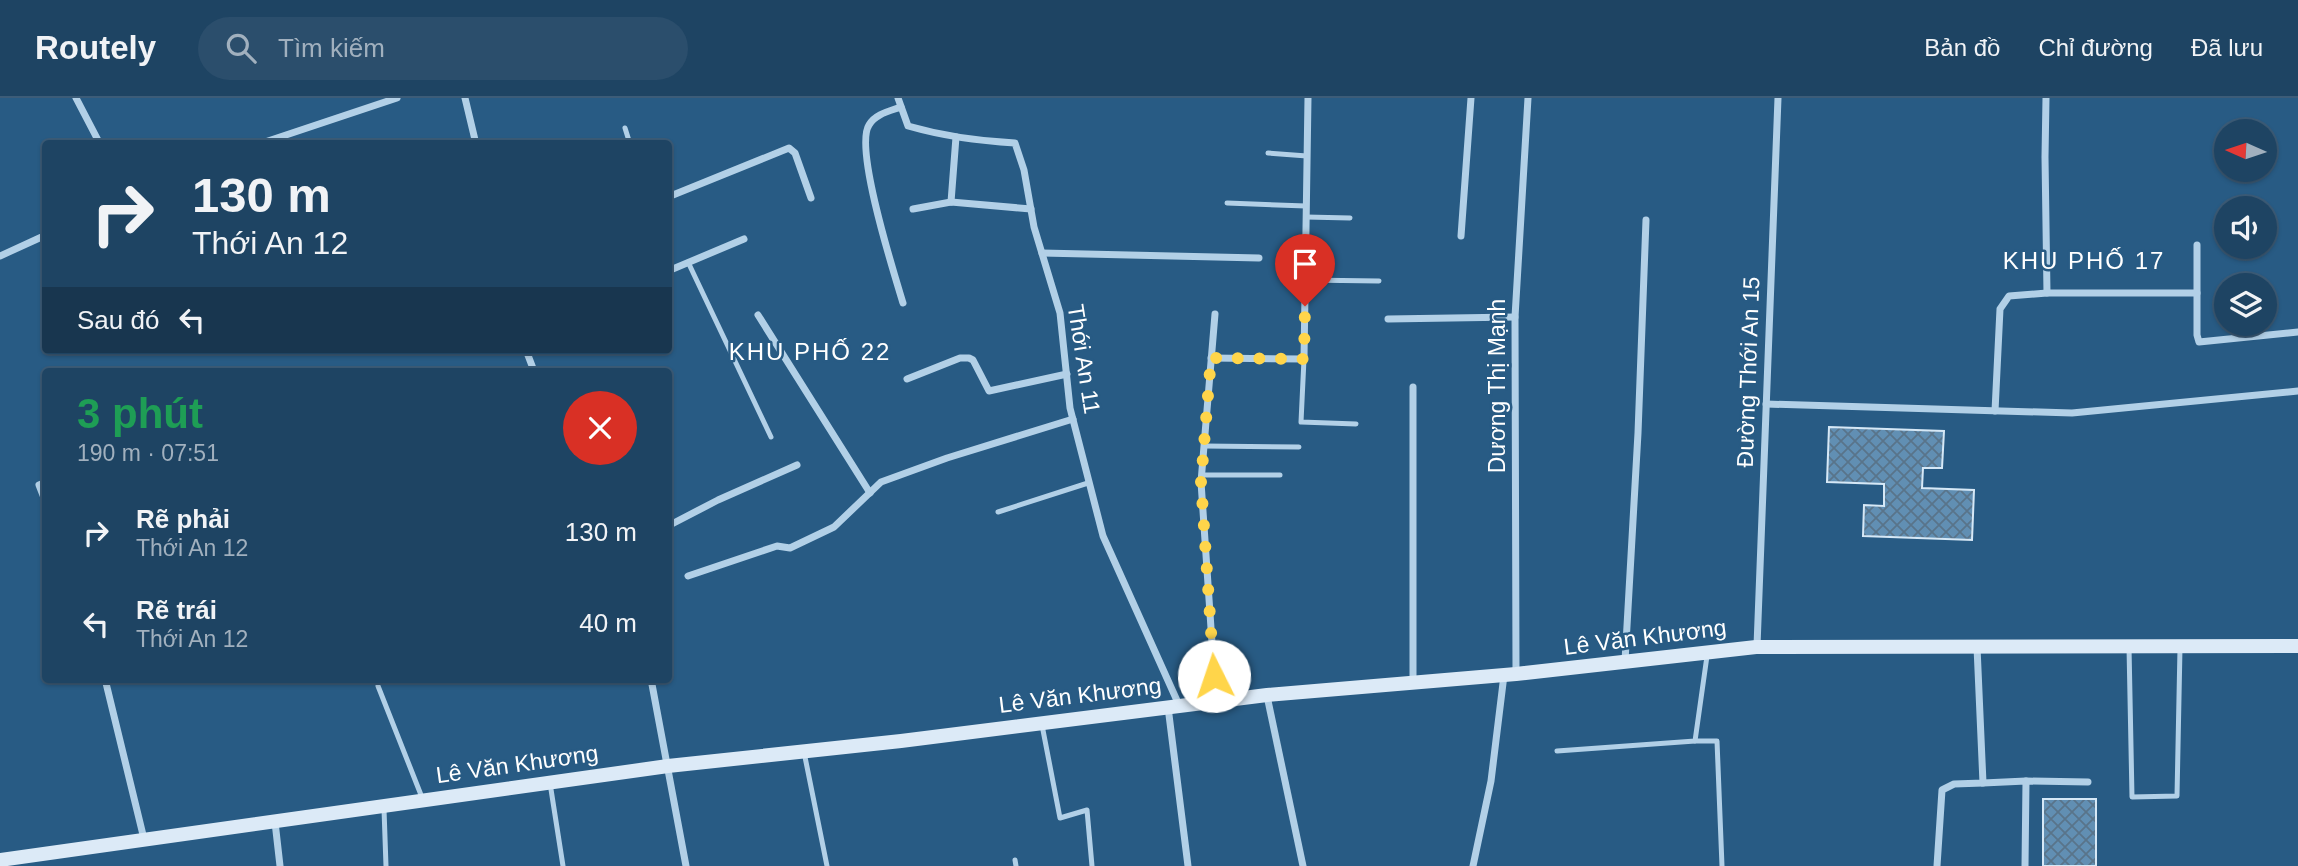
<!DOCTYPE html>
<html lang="vi">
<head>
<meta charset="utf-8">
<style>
  body { margin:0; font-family:Arial,sans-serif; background:#2b4e6c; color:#f1f3f6; height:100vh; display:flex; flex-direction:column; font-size:26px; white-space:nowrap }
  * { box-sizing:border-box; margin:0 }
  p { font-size:23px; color:#a1b0be }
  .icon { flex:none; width:38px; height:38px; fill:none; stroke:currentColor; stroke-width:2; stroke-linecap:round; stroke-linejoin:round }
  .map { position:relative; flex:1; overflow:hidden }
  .panel { position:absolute; left:42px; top:270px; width:630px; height:315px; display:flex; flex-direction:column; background:#1e4463; border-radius:7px; box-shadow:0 2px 5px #0004,0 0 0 2px #3c5c78 }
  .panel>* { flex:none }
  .guide { position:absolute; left:42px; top:42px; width:630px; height:214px; border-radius:7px; box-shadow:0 2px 5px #0004,0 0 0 2px #3c5c78; background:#1e4463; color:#f1f3f6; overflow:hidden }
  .needle { width:46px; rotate:273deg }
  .fabs { position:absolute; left:2214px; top:21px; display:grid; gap:14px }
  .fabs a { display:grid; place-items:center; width:63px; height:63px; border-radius:50%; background:#1e4463; box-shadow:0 2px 5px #0004,0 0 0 2px #3c5c78; font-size:35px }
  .pin { position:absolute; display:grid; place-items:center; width:60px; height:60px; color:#fff; margin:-72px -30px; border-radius:50% 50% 50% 0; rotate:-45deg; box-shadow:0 0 7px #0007 }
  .pin .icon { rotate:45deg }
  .me { position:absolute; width:77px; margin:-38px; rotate:356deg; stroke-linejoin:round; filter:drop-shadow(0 0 5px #0008) }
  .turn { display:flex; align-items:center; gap:24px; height:147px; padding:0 35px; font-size:32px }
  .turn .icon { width:91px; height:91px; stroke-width:2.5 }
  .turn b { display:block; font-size:49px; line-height:60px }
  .then { display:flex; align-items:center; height:66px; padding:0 35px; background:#0003; gap:14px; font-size:26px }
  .round { display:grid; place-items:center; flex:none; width:74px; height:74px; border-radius:37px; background:#2b4e6c }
  .overview { display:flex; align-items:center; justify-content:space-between; height:119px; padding:0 35px }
  h1 { font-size:42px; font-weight:700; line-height:52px; color:#1e9e55 }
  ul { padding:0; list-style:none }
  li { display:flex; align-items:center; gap:21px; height:91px; padding:0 35px }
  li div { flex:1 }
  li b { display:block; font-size:26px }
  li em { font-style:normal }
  header { display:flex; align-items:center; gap:42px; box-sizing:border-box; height:98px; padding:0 35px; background:#1e4463; border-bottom:2px solid #3c5c78 }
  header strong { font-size:33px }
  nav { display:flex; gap:38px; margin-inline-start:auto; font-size:24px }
  .search { width:490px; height:63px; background:#2b4e6c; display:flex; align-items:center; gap:18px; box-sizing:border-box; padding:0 24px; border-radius:38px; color:#a1b0be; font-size:26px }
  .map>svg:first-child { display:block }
</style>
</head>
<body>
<header>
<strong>Routely</strong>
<div class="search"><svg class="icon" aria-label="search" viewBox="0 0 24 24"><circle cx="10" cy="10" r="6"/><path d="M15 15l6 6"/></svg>Tìm kiếm</div>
<nav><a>Bản đồ</a><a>Chỉ đường</a><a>Đã lưu</a></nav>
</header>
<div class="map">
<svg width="2298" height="768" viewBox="0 0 2298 768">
  <defs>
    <pattern id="building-cross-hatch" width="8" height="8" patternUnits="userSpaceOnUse" patternTransform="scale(1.75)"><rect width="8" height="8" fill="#618fb3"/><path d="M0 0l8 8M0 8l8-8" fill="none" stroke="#59748a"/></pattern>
  </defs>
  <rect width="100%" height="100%" fill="#285b84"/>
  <!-- building -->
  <g fill="url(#building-cross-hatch)" stroke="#d6e8f6" stroke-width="2">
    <polygon points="1829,329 1944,333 1942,370 1923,370 1922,390 1974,392 1972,442 1863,438 1864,407 1884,408 1884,386 1827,384"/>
    <rect x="2043" y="701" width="53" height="67"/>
  </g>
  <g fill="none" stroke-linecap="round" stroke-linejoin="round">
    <!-- service -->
    <g stroke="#b2d0e7" stroke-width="5">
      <polyline points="625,30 630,46"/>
      <polyline points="1268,55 1307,58"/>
      <polyline points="1227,105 1306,108"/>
      <polyline points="1306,119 1350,120"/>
      <polyline points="688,164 771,339"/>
      <polyline points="1305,182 1379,183"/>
      <polyline points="1304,261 1301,324 1356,326"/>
      <polyline points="1204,348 1299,349"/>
      <polyline points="1202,377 1280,377"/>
      <polyline points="998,414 1088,385"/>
      <polyline points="2129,549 2132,699 2177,698 2180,550"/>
      <polyline points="378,588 423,702"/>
      <polyline points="1042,627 1060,720 1087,712 1092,768"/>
      <polyline points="1695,643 1717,643 1722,768"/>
      <polyline points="1557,653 1695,643 1707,558"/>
      <polyline points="804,654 827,768"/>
      <polyline points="550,685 563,768"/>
      <polyline points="384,711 386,768"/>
      <polyline points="1015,762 1016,768"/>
    </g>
    <!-- minor -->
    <g stroke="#b2d0e7" stroke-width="7">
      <polyline points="76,0 100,46"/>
      <polyline points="465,0 476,46"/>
      <path d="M898,0L908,28C943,38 978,43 1015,45L1024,72L1034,129L1060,215L1070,310L1103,438L1179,607"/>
      <polyline points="2046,0 2045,59 2047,195"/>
      <path d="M901,9C890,13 875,16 869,27C854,50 894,175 903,205"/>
      <polyline points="259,46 397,0"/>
      <polyline points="668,99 789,50 795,55 811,100"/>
      <polyline points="951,104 956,39"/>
      <polyline points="913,111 951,104 1031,111"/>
      <polyline points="1461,138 1471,0"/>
      <polyline points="2197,147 2197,195"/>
      <polyline points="1042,155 1259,160"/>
      <polyline points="0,158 46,137"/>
      <polyline points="668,173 744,141"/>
      <polyline points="1215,216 1201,384 1216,603"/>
      <polyline points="758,217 870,395"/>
      <polyline points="1388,221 1515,219"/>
      <polyline points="526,252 534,273"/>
      <polyline points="1211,260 1304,261 1308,0"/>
      <polyline points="907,281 960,260 969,260 973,262 989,293 1067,276"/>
      <polyline points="1766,306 2072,315 2298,293"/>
      <polyline points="1995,313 2000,211 2009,198 2047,195 2197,195 2197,237 2199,244 2298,234"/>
      <polyline points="46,384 39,387 46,405"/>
      <polyline points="668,428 718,402 797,367"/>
      <polyline points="688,478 777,448 790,450 834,429 881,384 947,360 1073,321"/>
      <polyline points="1757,548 1778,0"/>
      <polyline points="1625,563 1638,335 1646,122"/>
      <polyline points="1516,576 1515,219 1528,0"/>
      <polyline points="105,581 144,741"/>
      <polyline points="651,581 686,768"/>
      <polyline points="1413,585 1413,289"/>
      <polyline points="1267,598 1303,768"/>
      <polyline points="1168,609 1188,768"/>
      <polyline points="1983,685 2026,683 2088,684"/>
      <polyline points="275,724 280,768"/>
      <polyline points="1473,768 1491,683 1504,577"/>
      <polyline points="1937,768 1942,692 1954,686 1983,685 1977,549"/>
      <polyline points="2025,768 2026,683"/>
    </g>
    <!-- secondary -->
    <polyline stroke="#dceaf7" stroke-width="14" points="0,762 668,668 901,643 1267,597 1516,576 1756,549 2298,548"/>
  </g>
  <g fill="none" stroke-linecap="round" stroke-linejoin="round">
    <!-- route -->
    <polyline stroke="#ffd54a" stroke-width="12" stroke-dasharray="0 21.6" points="1214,578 1201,384 1211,260 1304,261 1305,208"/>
  </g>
  <g text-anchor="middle" stroke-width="5" stroke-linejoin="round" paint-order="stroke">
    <!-- street labels -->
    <g font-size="23" fill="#fff" stroke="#285b84">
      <text transform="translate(1084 261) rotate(81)" y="8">Thới An 11</text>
      <text transform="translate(1748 274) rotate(-88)" y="8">Đường Thới An 15</text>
      <text transform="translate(1497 288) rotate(-90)" y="8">Dương Thị Mạnh</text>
      <text transform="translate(1645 539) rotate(-7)" y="8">Lê Văn Khương</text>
      <text transform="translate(1080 597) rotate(-7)" y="8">Lê Văn Khương</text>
      <text transform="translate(517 666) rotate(-8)" y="8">Lê Văn Khương</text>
    </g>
    <!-- neighbourhood labels -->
    <g font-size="24" letter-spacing="2" fill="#fff" stroke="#285b84">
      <text x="2084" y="171">KHU PHỐ 17</text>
      <text x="810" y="262">KHU PHỐ 22</text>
    </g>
  </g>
</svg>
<div class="fabs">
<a><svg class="needle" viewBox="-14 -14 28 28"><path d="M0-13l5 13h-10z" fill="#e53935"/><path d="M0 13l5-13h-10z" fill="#a1b0be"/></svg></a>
<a><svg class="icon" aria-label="sound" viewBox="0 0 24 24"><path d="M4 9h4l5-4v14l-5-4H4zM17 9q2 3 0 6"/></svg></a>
<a><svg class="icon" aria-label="layers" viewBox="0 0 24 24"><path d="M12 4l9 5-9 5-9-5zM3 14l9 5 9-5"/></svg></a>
</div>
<div class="pin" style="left:1305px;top:208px;background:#d93025"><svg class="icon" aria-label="arrive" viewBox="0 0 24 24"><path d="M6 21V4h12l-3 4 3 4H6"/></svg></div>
<svg class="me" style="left:1214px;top:578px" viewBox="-20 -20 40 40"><circle r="19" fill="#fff"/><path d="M0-13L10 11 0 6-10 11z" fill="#ffd54a"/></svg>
<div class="guide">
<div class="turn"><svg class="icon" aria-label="right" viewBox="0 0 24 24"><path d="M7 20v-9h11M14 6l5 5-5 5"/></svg><div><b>130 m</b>Thới An 12</div></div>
<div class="then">Sau đó<svg class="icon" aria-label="left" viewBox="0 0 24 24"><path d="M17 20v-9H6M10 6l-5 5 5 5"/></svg></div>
</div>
<section class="panel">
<div class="overview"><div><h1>3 phút</h1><p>190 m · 07:51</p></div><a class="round" style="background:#d93025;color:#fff"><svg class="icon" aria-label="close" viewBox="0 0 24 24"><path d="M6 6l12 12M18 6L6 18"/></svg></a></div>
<ul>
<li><svg class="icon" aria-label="right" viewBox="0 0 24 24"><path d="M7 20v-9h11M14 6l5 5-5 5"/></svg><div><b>Rẽ phải</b><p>Thới An 12</p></div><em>130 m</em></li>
<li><svg class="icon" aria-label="left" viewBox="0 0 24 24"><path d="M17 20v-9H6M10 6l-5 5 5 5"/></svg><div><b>Rẽ trái</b><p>Thới An 12</p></div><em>40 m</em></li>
</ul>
</section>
</div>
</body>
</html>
